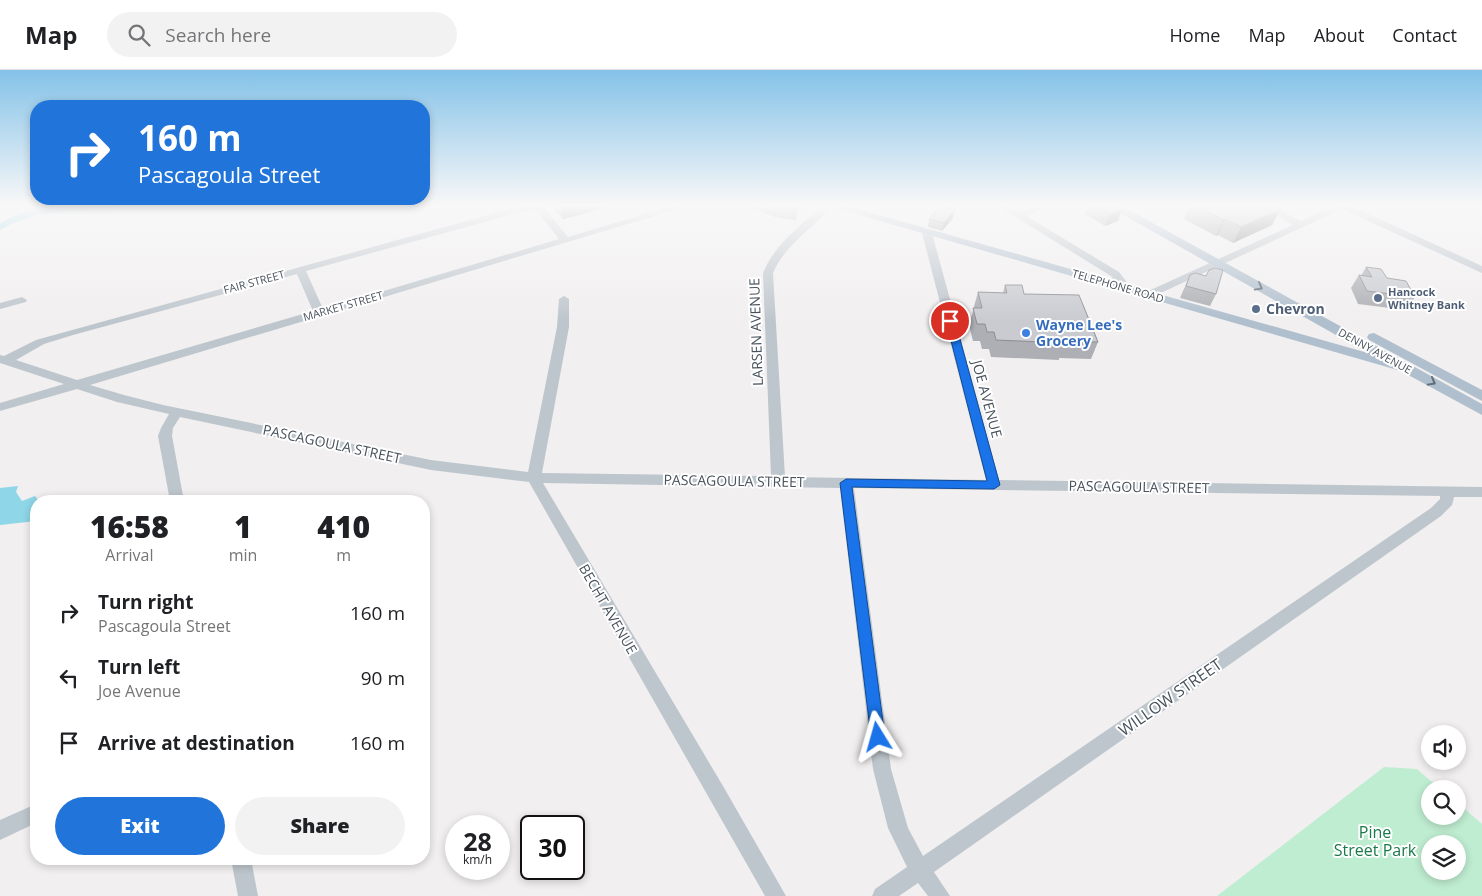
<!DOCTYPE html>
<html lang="en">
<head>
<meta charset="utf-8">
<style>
  body { margin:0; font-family:"Open Sans",sans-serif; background:#f2f2f2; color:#202124; height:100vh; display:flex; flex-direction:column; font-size:19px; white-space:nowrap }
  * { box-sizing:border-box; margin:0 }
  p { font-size:16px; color:#757577 }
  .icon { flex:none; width:28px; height:28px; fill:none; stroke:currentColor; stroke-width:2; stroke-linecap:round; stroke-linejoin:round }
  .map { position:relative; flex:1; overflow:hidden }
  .panel { position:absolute; left:30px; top:425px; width:400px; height:370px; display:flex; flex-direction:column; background:#fff; border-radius:20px; box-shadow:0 2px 8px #0003 }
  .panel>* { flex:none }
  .hud { position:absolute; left:30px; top:30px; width:400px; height:105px; border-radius:20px; box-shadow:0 2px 8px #0003; background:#2174d9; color:#fff; overflow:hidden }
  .tools { position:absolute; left:1421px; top:655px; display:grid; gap:10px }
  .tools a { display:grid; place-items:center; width:45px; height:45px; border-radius:50%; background:#fff; box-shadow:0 2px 8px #0003; font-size:25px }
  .speed { position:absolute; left:445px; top:745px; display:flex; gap:10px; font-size:25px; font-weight:700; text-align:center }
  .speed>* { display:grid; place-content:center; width:65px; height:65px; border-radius:50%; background:#fff; box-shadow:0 2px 8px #0003; line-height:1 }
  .speed small { font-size:12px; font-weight:400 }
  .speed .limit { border:2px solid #111; border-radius:8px; background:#fff; color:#111 }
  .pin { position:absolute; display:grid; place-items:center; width:42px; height:42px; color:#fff; margin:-21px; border:2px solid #fff; border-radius:50%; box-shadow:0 1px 5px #0007 }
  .me { position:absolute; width:55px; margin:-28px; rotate:352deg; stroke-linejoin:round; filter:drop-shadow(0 0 4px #0008) }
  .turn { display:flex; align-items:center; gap:18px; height:105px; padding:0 25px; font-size:22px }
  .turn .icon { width:65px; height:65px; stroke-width:2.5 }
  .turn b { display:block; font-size:35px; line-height:42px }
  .eta { display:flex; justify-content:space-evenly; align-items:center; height:85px; text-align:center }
  .eta b { font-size:30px; font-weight:800; line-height:35px }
  .button { display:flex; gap:10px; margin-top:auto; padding:10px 25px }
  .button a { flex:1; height:58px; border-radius:30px; background:#2174d9; color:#fff; font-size:20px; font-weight:800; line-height:58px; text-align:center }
  .button a+a { background:#f2f2f2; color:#202124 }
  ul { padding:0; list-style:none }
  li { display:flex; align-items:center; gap:15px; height:65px; padding:0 25px }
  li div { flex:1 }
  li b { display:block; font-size:19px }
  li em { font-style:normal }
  header { display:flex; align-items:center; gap:30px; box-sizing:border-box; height:70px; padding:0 25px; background:#fff; border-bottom:1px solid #e0e0e0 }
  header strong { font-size:24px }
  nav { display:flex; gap:28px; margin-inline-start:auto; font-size:18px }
  .search { width:350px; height:45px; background:#f2f2f2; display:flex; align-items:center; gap:12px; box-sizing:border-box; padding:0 18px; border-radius:28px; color:#757577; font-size:19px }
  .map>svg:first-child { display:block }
</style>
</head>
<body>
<header>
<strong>Map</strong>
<div class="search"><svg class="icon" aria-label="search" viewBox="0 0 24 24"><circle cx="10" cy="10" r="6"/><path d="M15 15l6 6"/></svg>Search here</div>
<nav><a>Home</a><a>Map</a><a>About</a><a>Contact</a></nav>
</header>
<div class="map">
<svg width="1482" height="826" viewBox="0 0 1482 826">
  <rect width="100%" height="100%" fill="#f1efef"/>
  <!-- green -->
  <path fill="#bfedd1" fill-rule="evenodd" d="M1384,697L1417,699L1440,719H1430V746H1458V733L1482,754V826H1217ZM1430,774H1458V801H1430Z"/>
  <!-- water -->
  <polygon fill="#8ed6e8" points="18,416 16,422 22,431 35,426 39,431 36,431 36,451 0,455 0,418"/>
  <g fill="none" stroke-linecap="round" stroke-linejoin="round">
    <!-- canal -->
    <path fill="#8ed6e8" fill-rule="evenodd" d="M119,135L110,140L68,141L37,145L13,153L0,160V154C33,132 80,135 119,135Z"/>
    <!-- minor -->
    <g fill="#bec6cd" fill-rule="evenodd">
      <path d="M529,135H542L568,167L675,135H691L90,315L124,325L163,335L431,390L528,402L557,257L559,229L564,226L569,229V257L542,403L771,406L763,203C774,175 801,155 823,135H833C814,158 785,174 773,203L785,407L986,410L922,163L927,160L932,163L999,410L1482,417V427H1454L1452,435L1441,446L934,802L950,826H928L918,813L899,826H872L875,819L907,797L888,758L873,699L840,418L543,413L723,716L786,826H765L529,412L431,400L180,347L173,358L172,366L184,431H170L158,366L161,358L169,344L117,332L77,319L0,341V333L64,314L0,293V285L4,286L36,270L510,139ZM536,140L559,169L323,239L306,201L514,144ZM297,204L313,241L77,310L16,290L44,274L73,265ZM854,418L1440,426V429L1431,438L923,786L908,758L891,699Z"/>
      <polygon points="996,135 1007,135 1019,142 1039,135 1053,135 1026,146 1119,202 1132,219 1131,221 1123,221 1111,206"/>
      <polygon points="1259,135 1271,135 1301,151 1335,135 1349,135 1482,196 1482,203 1342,139 1152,227 1144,227 1143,225 1144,223 1293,155"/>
      <polygon points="22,227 27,230 26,232 0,239 0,233"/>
      <polygon points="36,734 36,753 0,770 0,750"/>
      <polygon points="231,789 251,789 258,826 238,826"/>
    </g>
    <!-- major -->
    <g fill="#b0bfcd" fill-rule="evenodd">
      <polygon points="825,135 844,135 1368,283 1106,135 1120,135 1482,334 1482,345 1401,301"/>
      <polygon points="1374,263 1482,320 1482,331 1369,270 1367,267 1369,264"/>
    </g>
  </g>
  <!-- wall -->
  <g fill="#adafb4">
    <polygon points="555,135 561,135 561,138 561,135 604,135 605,138 563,149 555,140"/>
    <polygon points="748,135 798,135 796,150 775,147 748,137"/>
    <polygon points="1088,135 1116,135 1122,139 1118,151 1105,156 1085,144"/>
    <polygon points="1190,135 1272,135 1272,155 1233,173 1218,165 1216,166 1184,149"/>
    <polygon points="955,140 953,148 942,161 928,157 929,149"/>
    <polygon points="1366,197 1387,208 1415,227 1406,240 1358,234 1351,218 1359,205 1361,206"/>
    <polygon points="1209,200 1216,224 1210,236 1180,228 1190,205 1206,206"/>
    <polygon points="1005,215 1024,224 1098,272 1091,289 1059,288 1059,290 991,287 989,279 982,279 980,271 973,271 969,255 978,222 1003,223"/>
  </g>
  <!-- shaded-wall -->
  <g fill="#8d8e92">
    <polygon points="561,135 604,135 605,138 563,149"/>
    <polygon points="1122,139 1118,151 1105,156 1110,144"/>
    <polygon points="1281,139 1272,155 1233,173 1241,157"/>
    <polygon points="955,140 953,148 942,161 944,153"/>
    <polygon points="1225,149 1218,165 1216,166 1223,150"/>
  </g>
  <!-- building -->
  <g fill="#c9cbd1" stroke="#8d8e92">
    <polygon points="780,135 797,135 797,138"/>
    <polygon points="941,135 949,135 954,137 955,140 944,153 929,149"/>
    <polygon points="1095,135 1116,135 1122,139 1110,144"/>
    <polygon points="1195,135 1272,135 1281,139 1241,157 1225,149 1223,150"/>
    <polygon points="1366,197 1381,199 1387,208 1406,211 1415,227 1367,221 1359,205 1372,207"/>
    <polygon points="1215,198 1223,200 1216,224 1186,216 1190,205 1195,203 1206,206 1209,200"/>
    <polygon points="1005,215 1022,215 1024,224 1079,225 1098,272 1064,272 1065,273 996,270 994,262 987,262 985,254 977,254 973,238 982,238 978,222 1007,223"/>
  </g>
  <!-- one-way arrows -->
  <defs><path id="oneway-chevron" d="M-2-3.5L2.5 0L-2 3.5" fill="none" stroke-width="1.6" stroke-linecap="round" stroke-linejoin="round" transform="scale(1.25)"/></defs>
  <g stroke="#626d78">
    <use href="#oneway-chevron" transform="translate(1259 217) rotate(29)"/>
    <use href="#oneway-chevron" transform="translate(1432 312) rotate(29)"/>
  </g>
  <!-- sky -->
  <linearGradient id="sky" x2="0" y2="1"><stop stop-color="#84c2e8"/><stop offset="0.54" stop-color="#f9f8f8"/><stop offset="1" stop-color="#f9f8f8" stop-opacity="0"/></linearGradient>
  <rect width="1482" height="251" fill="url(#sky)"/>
  <!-- route -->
  <polygon fill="#1a73e8" stroke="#114b97" points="950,248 955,251 1000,415 994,419 852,417 885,667 883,672 878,674 873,672 871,667 840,413 846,409 987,411 946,251"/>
  <!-- markers -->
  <g fill="#5c6f8a" stroke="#fff" stroke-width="2">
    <circle cx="1378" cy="228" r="5"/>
    <circle cx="1256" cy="239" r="5"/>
  </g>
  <circle fill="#3f7fe0" stroke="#fff" stroke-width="2" cx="1026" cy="263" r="5"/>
  <g text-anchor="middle" stroke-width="4" stroke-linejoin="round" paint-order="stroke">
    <!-- far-street labels -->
    <g font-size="11" fill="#48525c" stroke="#fff">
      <text transform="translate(254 212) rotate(-15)" y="4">FAIR STREET</text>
      <text transform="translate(1118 216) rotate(16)" y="4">TELEPHONE ROAD</text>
      <text transform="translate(343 236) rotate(-16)" y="4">MARKET STREET</text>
      <text transform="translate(1375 281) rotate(29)" y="4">DENNY AVENUE</text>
    </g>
    <!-- far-service labels -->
    <g font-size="11" font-weight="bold" fill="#4e5e75" stroke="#fff" text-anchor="start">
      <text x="1388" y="226">Hancock<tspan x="1388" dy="13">Whitney Bank</tspan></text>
    </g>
    <!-- service labels -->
    <g font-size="14" font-weight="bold" fill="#4e5e75" stroke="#fff" text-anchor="start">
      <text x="1266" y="244">Chevron</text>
    </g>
    <!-- shop labels -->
    <g font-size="14" font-weight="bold" fill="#366cbe" stroke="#fff" text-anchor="start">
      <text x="1036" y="260">Wayne Lee's<tspan x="1036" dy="16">Grocery</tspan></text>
    </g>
    <!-- street labels -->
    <g font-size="14" fill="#48525c" stroke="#fff">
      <text transform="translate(756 262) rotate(-92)" y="5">LARSEN AVENUE</text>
      <text transform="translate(987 329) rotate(75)" y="5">JOE AVENUE</text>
      <text transform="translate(332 374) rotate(12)" y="5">PASCAGOULA STREET</text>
      <text transform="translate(734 411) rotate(1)" y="5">PASCAGOULA STREET</text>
      <text transform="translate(1139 417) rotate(1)" y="5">PASCAGOULA STREET</text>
      <text transform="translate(608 539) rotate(60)" y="5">BECHT AVENUE</text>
    </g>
    <!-- near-street labels -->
    <g font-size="16" fill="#48525c" stroke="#fff">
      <text transform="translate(1170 627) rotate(-35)" y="6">WILLOW STREET</text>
    </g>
    <!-- near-park labels -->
    <g font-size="16" fill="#1b7a4a" stroke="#fff">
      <text x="1375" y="768">Pine<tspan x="1375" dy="18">Street Park</tspan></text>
    </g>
  </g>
</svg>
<div class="tools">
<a><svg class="icon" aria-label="sound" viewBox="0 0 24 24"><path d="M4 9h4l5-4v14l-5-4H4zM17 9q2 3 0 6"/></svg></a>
<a><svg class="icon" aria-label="search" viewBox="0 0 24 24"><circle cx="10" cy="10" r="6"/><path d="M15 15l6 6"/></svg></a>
<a><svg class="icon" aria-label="layers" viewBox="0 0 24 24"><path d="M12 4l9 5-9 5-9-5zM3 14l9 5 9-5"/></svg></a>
</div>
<div class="speed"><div>28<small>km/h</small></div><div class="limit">30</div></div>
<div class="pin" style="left:950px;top:251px;background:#d93025"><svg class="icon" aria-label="arrive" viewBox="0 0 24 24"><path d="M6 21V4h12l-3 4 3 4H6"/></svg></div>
<svg class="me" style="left:878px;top:667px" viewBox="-20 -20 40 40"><path d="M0-17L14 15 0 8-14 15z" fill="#1a73e8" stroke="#fff" stroke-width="4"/></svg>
<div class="hud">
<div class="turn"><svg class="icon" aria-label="right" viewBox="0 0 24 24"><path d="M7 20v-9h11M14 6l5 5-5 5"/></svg><div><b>160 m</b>Pascagoula Street</div></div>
</div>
<section class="panel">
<div class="eta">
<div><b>16:58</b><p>Arrival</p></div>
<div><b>1</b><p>min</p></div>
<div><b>410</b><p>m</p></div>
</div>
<ul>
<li><svg class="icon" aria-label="right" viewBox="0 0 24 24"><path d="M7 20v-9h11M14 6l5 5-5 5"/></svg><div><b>Turn right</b><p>Pascagoula Street</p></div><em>160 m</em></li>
<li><svg class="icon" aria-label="left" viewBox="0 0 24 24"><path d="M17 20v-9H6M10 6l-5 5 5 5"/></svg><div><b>Turn left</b><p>Joe Avenue</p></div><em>90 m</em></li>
<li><svg class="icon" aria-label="arrive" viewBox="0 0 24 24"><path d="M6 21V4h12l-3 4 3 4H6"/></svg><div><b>Arrive at destination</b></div><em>160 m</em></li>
</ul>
<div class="button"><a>Exit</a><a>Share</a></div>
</section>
</div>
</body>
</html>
